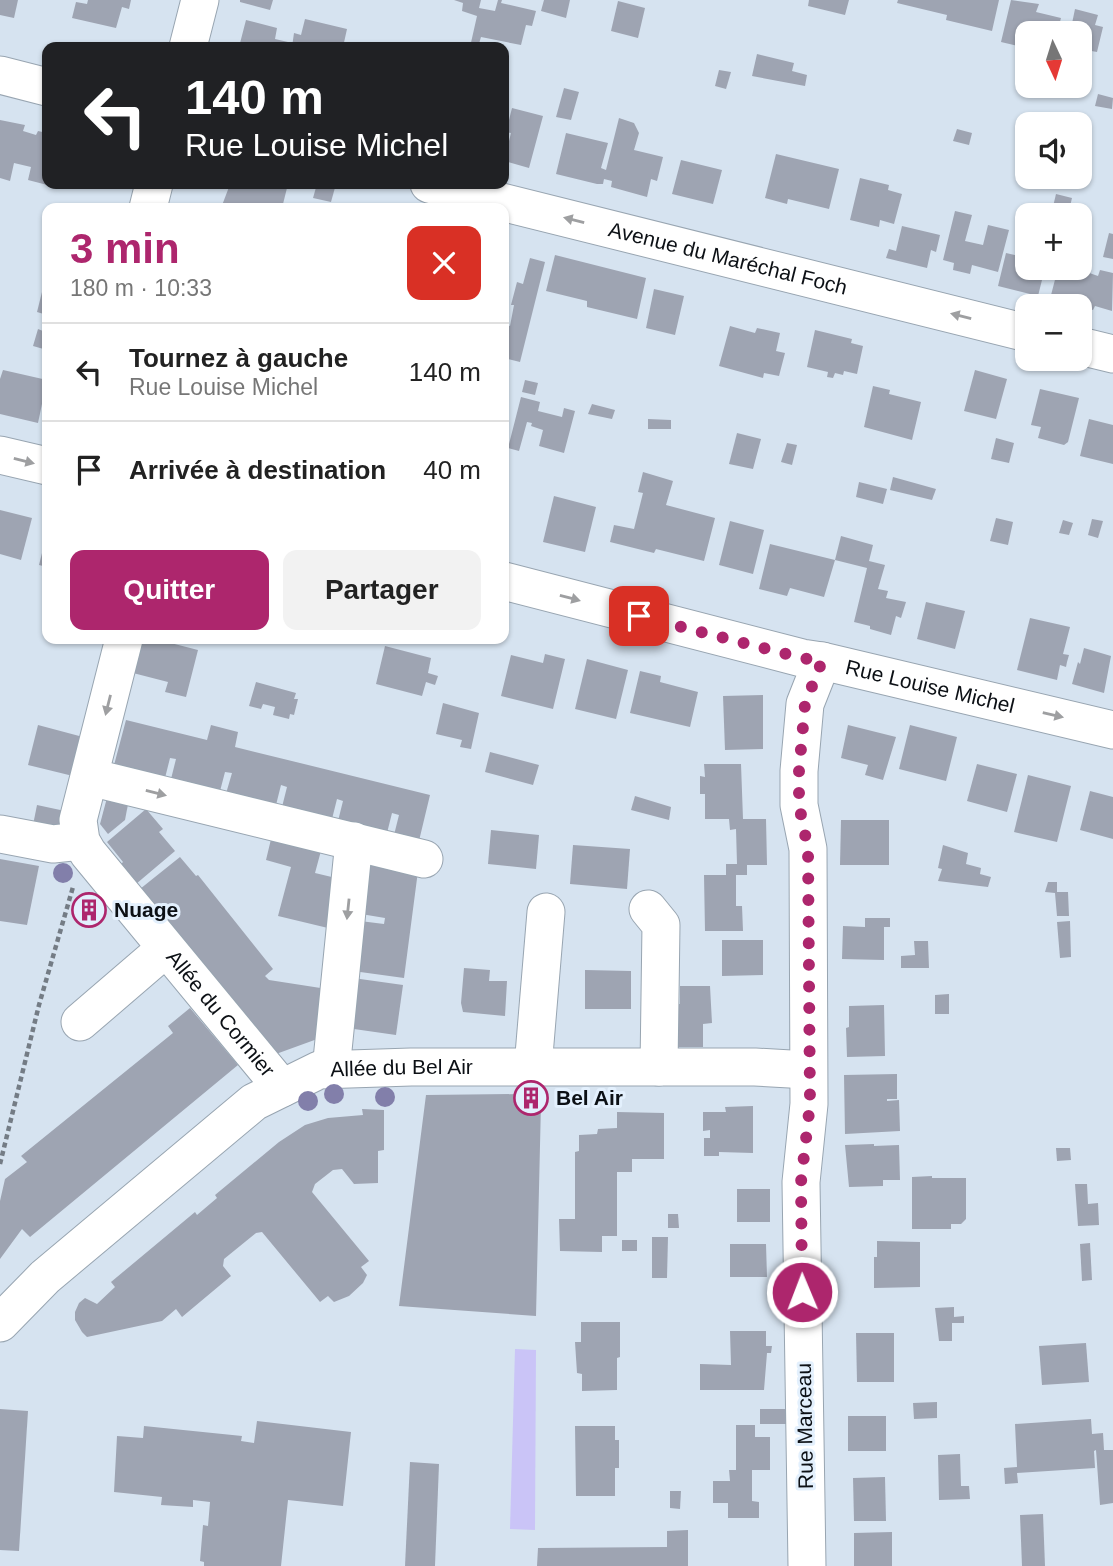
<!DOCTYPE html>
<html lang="fr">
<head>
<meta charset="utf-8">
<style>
  body { margin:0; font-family:Helvetica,sans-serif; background:#f2f2f2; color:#222; height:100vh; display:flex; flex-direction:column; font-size:26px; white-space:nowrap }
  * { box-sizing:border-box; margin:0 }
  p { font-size:23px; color:#767676 }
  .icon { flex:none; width:38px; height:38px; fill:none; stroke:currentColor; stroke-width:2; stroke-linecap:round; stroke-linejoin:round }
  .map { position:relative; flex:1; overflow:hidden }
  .details { position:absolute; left:42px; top:203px; width:467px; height:441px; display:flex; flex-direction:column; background:#fff; border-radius:14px; box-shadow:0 2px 5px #0004 }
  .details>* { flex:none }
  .banner { position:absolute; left:42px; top:42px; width:467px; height:147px; border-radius:14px; box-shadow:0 2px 5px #0004; background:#202124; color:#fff; overflow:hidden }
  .needle { width:46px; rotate:176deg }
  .buttons { position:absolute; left:1015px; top:21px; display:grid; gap:14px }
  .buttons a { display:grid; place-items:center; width:77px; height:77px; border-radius:14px; background:#fff; box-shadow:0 2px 5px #0004; font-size:35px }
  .pin { position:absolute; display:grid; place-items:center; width:60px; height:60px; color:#fff; margin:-30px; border-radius:14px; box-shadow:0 4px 10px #0006 }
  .me { position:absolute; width:77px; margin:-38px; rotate:359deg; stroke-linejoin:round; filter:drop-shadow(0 0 5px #0008) }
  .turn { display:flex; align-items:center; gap:24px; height:147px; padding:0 28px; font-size:32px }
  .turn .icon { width:91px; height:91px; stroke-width:2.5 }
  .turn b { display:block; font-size:49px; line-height:60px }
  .round { display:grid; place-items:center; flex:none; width:74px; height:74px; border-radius:14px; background:#f2f2f2 }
  .headline { display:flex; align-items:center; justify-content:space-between; height:119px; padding:0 28px }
  h1 { font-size:42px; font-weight:700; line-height:52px; color:#ad266d }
  .action { display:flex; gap:14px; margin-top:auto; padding:14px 28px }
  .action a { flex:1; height:80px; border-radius:14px; background:#ad266d; color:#fff; font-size:28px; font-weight:700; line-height:80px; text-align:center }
  .action a+a { background:#f2f2f2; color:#222 }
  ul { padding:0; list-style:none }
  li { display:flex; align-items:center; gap:21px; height:98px; padding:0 28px; border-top:2px solid #e0e0e0 }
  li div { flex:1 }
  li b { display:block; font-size:26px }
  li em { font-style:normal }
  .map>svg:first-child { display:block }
</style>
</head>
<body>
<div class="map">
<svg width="1113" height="1566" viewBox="0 0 1113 1566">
  <rect width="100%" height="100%" fill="#d6e3f0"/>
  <!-- green -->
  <polygon fill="#cac4f7" points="515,1349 536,1350 535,1530 510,1529"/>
  <!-- building -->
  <g fill="#9ea4b2">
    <polygon points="0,0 18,0 14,18 0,15"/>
    <polygon points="88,0 131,0 129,9 122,7 116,28 72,18 76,2 87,4"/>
    <polygon points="240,0 273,0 270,10 240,2"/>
    <polygon points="454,0 481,0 479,8 495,11 498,0 502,0 501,3 536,11 532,26 526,25 521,45 481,37 478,47 470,47 477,16 462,11 463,3"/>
    <polygon points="544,0 570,0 566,18 541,11"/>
    <polygon points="809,0 849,0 845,15 808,6"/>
    <polygon points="898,0 999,0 992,31 946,20 947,15 897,3"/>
    <polygon points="1011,0 1039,4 1036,12 1061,18 1057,33 1027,33 1027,48 1001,42"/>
    <polygon points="618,1 645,8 638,38 611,31"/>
    <polygon points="1075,9 1098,15 1095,25 1103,27 1097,52 1086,50 1083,61 1080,60 1080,33 1070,33"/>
    <polygon points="305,19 347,29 343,47 292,47 294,33 301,35"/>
    <polygon points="246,20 277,28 275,39 288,42 287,47 239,47"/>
    <polygon points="757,54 794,63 792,71 807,75 805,86 752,76"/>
    <polygon points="719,70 731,72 726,89 715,86"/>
    <polygon points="564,88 579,92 571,120 556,117"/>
    <polygon points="1098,94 1113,98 1112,109 1095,106"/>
    <polygon points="512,108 543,116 529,168 504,161 511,133 506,132"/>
    <polygon points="619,118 634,123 639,133 634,150 663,157 657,181 651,179 647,197 611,187 612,181 604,179 603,184 597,184 556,174 566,133 608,143 601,168 606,170"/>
    <polygon points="0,120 25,125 23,131 36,135 38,131 47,133 47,184 60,184 59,188 28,180 31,167 14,163 10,181 0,178"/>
    <polygon points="957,129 972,133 969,145 953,141"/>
    <polygon points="776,154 839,169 829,209 788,199 787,204 765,198"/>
    <polygon points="681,160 722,170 713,204 672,194"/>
    <polygon points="860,178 889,185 888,190 902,194 894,224 880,220 879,227 850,220"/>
    <polygon points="238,184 266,184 287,188 282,208 268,208 268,204 265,203 264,208 221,208 229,187"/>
    <polygon points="317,184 336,184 331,202 313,198"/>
    <polygon points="1056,194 1072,198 1068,215 1051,215"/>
    <polygon points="955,211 972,215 965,241 983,245 988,225 1009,230 998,272 972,265 970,274 953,270 954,263 943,260"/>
    <polygon points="902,226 940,235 936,252 931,250 927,268 886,258 889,249 896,251"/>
    <polygon points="1109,233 1113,234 1113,259 1103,257"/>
    <polygon points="1006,253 1027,258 1027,268 1045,268 1038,296 998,286"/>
    <polygon points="555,255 646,278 637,319 587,307 587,301 546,291"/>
    <polygon points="530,258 545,262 520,362 504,358 504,324 510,326 514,305 511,305 517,282 523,284"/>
    <polygon points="1058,268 1075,268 1098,276 1100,270 1113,273 1112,311 1095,306 1093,310 1050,299"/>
    <polygon points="46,276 47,277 47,315 37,312"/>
    <polygon points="654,289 684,296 675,335 646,328"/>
    <polygon points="46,319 47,319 47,350 33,346 38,329 43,331"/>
    <polygon points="730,326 755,333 757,328 780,333 776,351 785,353 779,376 764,373 763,378 719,366"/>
    <polygon points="815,330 852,339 851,343 863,346 857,374 844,371 843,375 835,373 833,378 827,377 828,372 807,367"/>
    <polygon points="3,370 47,380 38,423 0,414 0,379"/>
    <polygon points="975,370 1007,379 996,419 964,411"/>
    <polygon points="525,380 538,383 535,395 522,392"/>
    <polygon points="873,386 890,390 889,394 921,402 912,440 864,427"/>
    <polygon points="1040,389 1079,398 1068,442 1064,445 1038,438 1041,427 1031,425"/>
    <polygon points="521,397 540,402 538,411 562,417 564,408 575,411 564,453 539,446 543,430 531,426 532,423 527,422 519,451 508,448"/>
    <polygon points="592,404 615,410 612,419 588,414"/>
    <polygon points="648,419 671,420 671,429 648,429"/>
    <polygon points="1089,419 1113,425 1113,464 1080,456"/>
    <polygon points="737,433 761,439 753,469 729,464"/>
    <polygon points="996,438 1014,443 1009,463 991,459"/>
    <polygon points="787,443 797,445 792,465 781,462"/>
    <polygon points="643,472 673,481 666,505 715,518 704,561 656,549 654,553 610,542 614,525 634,529 643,493 638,492"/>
    <polygon points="893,477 936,489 932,500 890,490"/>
    <polygon points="859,482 887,489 883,504 856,497"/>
    <polygon points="554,496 596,507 585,552 543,542"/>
    <polygon points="0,510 32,518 21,560 0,554"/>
    <polygon points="996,518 1013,522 1008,545 990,541"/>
    <polygon points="1092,519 1103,521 1098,538 1088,535"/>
    <polygon points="1063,520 1073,523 1069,535 1059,533"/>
    <polygon points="730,521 764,530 753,574 719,565"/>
    <polygon points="841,536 873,545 869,561 885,565 878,589 888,591 886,598 906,602 901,618 896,616 891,635 870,629 870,626 854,622 867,568 835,560"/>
    <polygon points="46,537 47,537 47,567 39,565"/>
    <polygon points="770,544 835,560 824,597 790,588 787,596 759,589"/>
    <polygon points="926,602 965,611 955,649 917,639"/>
    <polygon points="1030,618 1070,627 1063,654 1069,655 1067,662 1066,667 1060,665 1057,680 1017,670"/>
    <polygon points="139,639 155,639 198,650 186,697 165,692 168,682 133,673"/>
    <polygon points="385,646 431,658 428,673 438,676 435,685 426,682 422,696 376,684"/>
    <polygon points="1084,648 1111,656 1104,693 1072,684 1078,662 1080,664"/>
    <polygon points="545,654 565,659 553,709 501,696 511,655 543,663"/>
    <polygon points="587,659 628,670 616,719 575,709"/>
    <polygon points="640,671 661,676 660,682 698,692 690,727 630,713"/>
    <polygon points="256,682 296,693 294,699 298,699 294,715 290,714 289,719 273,715 275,707 263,704 261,709 249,706"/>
    <polygon points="763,695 763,749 725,750 723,696"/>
    <polygon points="443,703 479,713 471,749 460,747 462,740 436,734"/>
    <polygon points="126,720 207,740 211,725 238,732 235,747 430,795 418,845 393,839 399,815 392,813 386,837 337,825 343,801 337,799 331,823 281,811 287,787 281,785 275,809 225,797 232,773 225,772 219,795 170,783 176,759 170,758 164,782 113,769"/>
    <polygon points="38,725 83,737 73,776 28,765"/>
    <polygon points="848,725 896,737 883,780 865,775 868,765 841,758"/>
    <polygon points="910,725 957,737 946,781 899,769"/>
    <polygon points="490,752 539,765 533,785 485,772"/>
    <polygon points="704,764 741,764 743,819 766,819 767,865 747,865 747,875 736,875 736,906 742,906 743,931 705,931 704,875 726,875 726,864 737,864 736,829 730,830 729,819 705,819 705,794 700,794 700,776 705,777"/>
    <polygon points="977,764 1017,774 1007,812 967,801"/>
    <polygon points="1028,775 1071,786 1057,842 1014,832"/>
    <polygon points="1090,791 1113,797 1113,839 1080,830"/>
    <polygon points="108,794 129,799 125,820 108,834 100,824"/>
    <polygon points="635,796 671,807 669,820 631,810"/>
    <polygon points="37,805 65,811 60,831 33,825"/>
    <polygon points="146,809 163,829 159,832 175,851 136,884 120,865 123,862 107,842"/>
    <polygon points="841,820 889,820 889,865 840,865"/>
    <polygon points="491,830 539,835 536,869 488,864"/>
    <polygon points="272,835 322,847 315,873 340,879 328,928 278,916 291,867 266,860"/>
    <polygon points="573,845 630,849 627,889 570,884"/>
    <polygon points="943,845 968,853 966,864 981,868 980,874 991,877 988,887 938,881 942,869 938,868"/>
    <polygon points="180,857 196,876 198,875 273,969 265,976 269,980 327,989 320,1038 276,1054 140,889"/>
    <polygon points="0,859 39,866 27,925 0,921"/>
    <polygon points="368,864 418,871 404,978 353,971 360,921 384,924 385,918 361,914"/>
    <polygon points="1048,882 1057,882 1057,892 1068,892 1069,916 1057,916 1055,893 1045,892"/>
    <polygon points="93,893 106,910 87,926 73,910"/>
    <polygon points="865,918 890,918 890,927 884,927 884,960 842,959 843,926 865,927"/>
    <polygon points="1070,921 1071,957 1060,958 1057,922"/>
    <polygon points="722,940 763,940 763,975 722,976"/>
    <polygon points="914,941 928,941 929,968 901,968 901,956 915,955"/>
    <polygon points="464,968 490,970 489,981 507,981 505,1016 463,1012 461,1003"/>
    <polygon points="585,970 631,971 631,1009 585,1009"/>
    <polygon points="353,978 403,985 396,1035 347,1028"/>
    <polygon points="680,986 710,986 712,1023 703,1024 703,1047 668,1047 668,1004 680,1004"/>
    <polygon points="949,994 949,1014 935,1014 935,995"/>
    <polygon points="884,1005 885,1056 847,1057 846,1028 849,1027 849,1006"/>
    <polygon points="190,1008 238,1065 30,1237 22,1229 0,1259 0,1201 5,1179 27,1162 21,1156 173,1033 168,1026"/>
    <polygon points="897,1074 897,1099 887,1099 887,1101 899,1100 900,1131 845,1134 844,1075"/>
    <polygon points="521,1094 520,1104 541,1103 536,1316 399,1306 426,1095"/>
    <polygon points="753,1106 753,1153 719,1152 719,1156 704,1156 704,1138 710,1138 710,1130 703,1131 703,1112 726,1112 725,1107"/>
    <polygon points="362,1109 384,1110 384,1150 378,1151 378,1183 354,1184 342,1169 333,1170 315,1184 312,1192 369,1261 361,1267 367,1275 363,1283 349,1296 334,1302 328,1296 320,1302 262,1232 256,1233 224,1259 223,1266 231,1276 182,1317 176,1309 162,1321 87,1337 82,1332 75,1320 75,1312 79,1303 85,1298 97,1304 115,1287 111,1282 195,1212 197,1215 217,1198 215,1195 279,1142 305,1125 328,1118 363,1115"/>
    <polygon points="617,1112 664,1113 664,1159 632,1159 632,1172 617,1172 617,1236 602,1236 602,1252 560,1251 559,1219 575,1219 575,1152 579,1151 579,1135 597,1134 598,1129 617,1128"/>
    <polygon points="874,1144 874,1146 899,1145 900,1180 883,1180 883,1186 849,1187 845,1145"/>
    <polygon points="1056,1148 1070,1148 1071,1160 1057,1161"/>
    <polygon points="932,1176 932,1178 966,1178 966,1219 961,1224 951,1224 951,1229 912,1229 912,1177"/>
    <polygon points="1075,1184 1087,1184 1088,1204 1098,1203 1099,1225 1078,1226"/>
    <rect x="737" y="1189" width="33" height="33"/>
    <polygon points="668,1214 678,1214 679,1228 668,1228"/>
    <polygon points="652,1237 668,1237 667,1278 652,1278"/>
    <rect x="622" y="1240" width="15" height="11"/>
    <polygon points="877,1241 920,1242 920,1287 874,1288 874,1257 877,1257"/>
    <polygon points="1090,1243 1092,1280 1082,1281 1080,1244"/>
    <polygon points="730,1244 766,1244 767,1277 730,1277"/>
    <polygon points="954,1307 954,1317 964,1316 964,1323 952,1323 952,1341 939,1341 935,1308"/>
    <polygon points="581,1322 620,1322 620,1357 617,1358 617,1390 582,1391 582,1374 577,1373 575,1342 581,1342"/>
    <polygon points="730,1331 766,1331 766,1346 772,1346 771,1353 767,1353 764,1390 700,1390 700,1364 731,1365"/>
    <polygon points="856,1333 894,1333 894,1382 857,1382"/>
    <polygon points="1086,1343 1089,1382 1042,1385 1039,1346"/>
    <polygon points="937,1402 937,1418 914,1419 913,1403"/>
    <polygon points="0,1409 28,1411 19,1551 0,1550"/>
    <rect x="760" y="1409" width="32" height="15"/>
    <rect x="848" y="1416" width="38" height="35"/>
    <polygon points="1091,1419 1092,1434 1103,1433 1104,1450 1113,1450 1113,1503 1100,1505 1096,1450 1094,1451 1095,1468 1017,1473 1018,1483 1005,1484 1004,1468 1017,1467 1015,1424"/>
    <polygon points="257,1421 351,1432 343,1506 288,1500 281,1566 204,1566 204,1562 200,1561 203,1525 208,1526 210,1502 193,1500 193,1507 161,1505 162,1497 114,1492 117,1436 143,1438 144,1426 242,1436 241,1441 254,1443"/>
    <polygon points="736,1425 755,1425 755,1437 770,1437 770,1470 752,1470 752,1501 759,1502 759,1518 728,1518 728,1503 713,1503 713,1481 730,1481 729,1470 736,1470"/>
    <polygon points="575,1426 615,1426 615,1440 619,1440 619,1468 615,1468 615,1496 576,1496"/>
    <polygon points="960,1454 961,1486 969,1486 970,1499 939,1500 938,1455"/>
    <polygon points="410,1462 439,1464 435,1566 405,1566"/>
    <polygon points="885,1477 886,1521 854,1521 853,1478"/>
    <polygon points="670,1491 681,1491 680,1509 670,1508"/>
    <polygon points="1043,1514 1045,1566 1022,1566 1020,1515"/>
    <polygon points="688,1530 688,1566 537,1566 538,1548 667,1547 667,1531"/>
    <polygon points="892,1532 892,1566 854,1566 854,1533"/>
  </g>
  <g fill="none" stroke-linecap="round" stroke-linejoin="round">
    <!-- minor casing -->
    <g stroke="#98a5b1" stroke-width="39">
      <g id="minor">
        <polyline points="188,47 200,0"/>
        <polyline points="0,75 47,87"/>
        <path id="s1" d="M429,184L1027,333"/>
        <polyline points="148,208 154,184"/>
        <polyline points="1080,346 1113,354"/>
        <polyline points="0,455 47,466"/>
        <path id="s2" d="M504,581L802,658L822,661L1113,730"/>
        <path id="s3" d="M124,639L78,820L81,841L88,853L282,1088"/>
        <polyline points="90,777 424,859"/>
        <polyline points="0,834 53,844 81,841"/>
        <polyline points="648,909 661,925 659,1067"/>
        <polyline points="80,1022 165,949"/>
        <polyline points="533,1067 546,912"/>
        <polyline points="331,1070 354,841"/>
        <path id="s4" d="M0,1323L45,1277L254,1102L319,1070L411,1067H755L808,1070"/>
        <polyline points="807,1566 801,1182 809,1104 808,849 799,805 799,771 805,704 822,661"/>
      </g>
    </g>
    <!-- path -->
    <polyline stroke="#747c85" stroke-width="4.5" stroke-dasharray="5 3.5" stroke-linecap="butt" points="0,1164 39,1005 73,887"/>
    <!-- minor -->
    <use href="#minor" stroke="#fff" stroke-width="37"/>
  </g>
  <!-- trees -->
  <g fill="#827faa">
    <circle cx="63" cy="873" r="10"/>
    <circle cx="334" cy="1094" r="10"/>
    <circle cx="385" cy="1097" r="10"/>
    <circle cx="308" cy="1101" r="10"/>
  </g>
  <!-- one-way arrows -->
  <defs><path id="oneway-solid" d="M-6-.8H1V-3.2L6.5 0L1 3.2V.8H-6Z" transform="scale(1.75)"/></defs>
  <g fill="#9e9fa1">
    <use href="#oneway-solid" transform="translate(574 220) rotate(-166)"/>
    <use href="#oneway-solid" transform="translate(961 316) rotate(-166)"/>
    <use href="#oneway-solid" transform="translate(24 461) rotate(14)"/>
    <use href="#oneway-solid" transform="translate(570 598) rotate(15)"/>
    <use href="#oneway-solid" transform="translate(108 705) rotate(104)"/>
    <use href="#oneway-solid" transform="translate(1053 715) rotate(13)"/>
    <use href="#oneway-solid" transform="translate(156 793) rotate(14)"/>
    <use href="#oneway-solid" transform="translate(348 909) rotate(96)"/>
  </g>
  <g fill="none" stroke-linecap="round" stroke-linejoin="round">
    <!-- route -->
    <polyline stroke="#ad266d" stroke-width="12" stroke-dasharray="0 21.6" points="639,616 802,658 822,661 805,704 799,771 799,805 808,849 810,1104 801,1182 802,1292"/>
  </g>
  <!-- icons -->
  <defs>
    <g id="building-ring" transform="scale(1.75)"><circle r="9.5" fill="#e3f0fd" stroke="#ad266d" stroke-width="1.5"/><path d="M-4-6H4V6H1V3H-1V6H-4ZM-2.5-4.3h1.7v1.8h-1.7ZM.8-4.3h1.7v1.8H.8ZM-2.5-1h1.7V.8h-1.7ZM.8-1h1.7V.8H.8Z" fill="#ad266d"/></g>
  </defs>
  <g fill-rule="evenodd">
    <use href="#building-ring" x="89" y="910"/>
    <use href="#building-ring" x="531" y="1098"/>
  </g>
  <g text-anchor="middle" stroke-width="6" stroke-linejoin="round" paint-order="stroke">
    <!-- street labels -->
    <g font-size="21" fill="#0c1015" stroke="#e3f0fd">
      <text dy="7" stroke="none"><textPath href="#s1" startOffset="308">Avenue du Maréchal Foch</textPath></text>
      <text dy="7" stroke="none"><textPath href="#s2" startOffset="439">Rue Louise Michel</textPath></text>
      <text dy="7" stroke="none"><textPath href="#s3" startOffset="430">Allée du Cormier</textPath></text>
      <text dy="7" stroke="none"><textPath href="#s4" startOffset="492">Allée du Bel Air</textPath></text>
      <text transform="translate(805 1426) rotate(-91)" y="7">Rue Marceau</text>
    </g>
    <!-- poi labels -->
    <g font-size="21" font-weight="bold" fill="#0c1015" stroke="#e3f0fd" text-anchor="start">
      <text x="114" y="917">Nuage</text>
      <text x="556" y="1105">Bel Air</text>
    </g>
  </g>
</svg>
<div class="buttons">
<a><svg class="needle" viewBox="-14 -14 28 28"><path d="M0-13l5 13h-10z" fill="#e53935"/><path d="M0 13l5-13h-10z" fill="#767676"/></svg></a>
<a><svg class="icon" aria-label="sound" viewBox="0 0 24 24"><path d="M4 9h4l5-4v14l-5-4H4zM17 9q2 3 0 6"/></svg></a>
<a>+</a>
<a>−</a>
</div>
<div class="pin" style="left:639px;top:616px;background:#d93025"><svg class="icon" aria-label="arrive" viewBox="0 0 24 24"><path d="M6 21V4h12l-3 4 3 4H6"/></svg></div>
<svg class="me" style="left:802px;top:1292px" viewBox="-20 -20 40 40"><circle r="17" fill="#ad266d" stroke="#fff" stroke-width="3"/><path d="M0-11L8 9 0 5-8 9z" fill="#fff"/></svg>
<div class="banner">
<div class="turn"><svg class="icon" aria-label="left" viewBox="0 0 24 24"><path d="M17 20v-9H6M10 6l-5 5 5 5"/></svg><div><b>140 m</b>Rue Louise Michel</div></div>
</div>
<section class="details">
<div class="headline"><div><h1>3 min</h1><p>180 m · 10:33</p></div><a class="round" style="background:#d93025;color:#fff"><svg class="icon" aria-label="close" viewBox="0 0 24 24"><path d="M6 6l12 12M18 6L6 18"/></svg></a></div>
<ul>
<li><svg class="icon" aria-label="left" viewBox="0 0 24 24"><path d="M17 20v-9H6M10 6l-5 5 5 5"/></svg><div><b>Tournez à gauche</b><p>Rue Louise Michel</p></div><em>140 m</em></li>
<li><svg class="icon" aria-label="arrive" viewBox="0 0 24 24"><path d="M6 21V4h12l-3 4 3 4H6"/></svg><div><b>Arrivée à destination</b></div><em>40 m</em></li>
</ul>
<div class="action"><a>Quitter</a><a>Partager</a></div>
</section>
</div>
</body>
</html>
